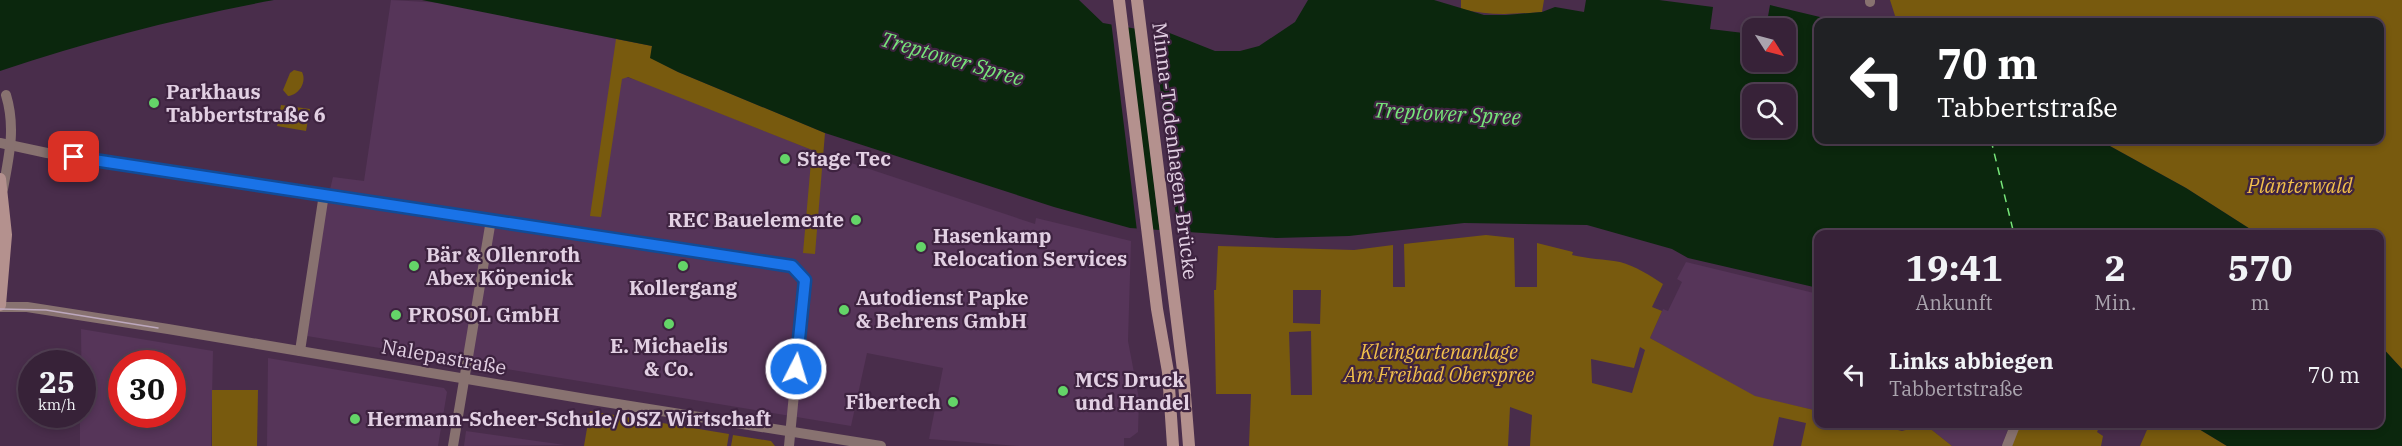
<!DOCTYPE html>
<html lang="de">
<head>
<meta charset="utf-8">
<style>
  body { margin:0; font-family:"IBM Plex Serif",serif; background:#3e2a40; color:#f1f3f6; height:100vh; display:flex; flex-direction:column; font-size:22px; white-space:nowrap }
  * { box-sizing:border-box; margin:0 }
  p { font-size:20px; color:#aaa4ae }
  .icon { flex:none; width:33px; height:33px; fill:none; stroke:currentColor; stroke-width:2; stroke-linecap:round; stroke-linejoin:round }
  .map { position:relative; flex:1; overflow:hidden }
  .panel { position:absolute; left:1814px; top:230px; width:570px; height:198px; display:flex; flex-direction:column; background:#372238; border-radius:12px; box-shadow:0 3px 9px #0003,0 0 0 2px #513f53 }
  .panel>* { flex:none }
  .banner { position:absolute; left:1814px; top:18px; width:570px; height:126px; border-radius:12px; box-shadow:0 3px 9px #0003,0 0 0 2px #513f53; background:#202124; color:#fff; overflow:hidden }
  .needle { width:39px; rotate:126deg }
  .fabs { position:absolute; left:1742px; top:18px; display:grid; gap:12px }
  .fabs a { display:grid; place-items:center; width:54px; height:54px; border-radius:12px; background:#372238; box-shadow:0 3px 9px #0003,0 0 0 2px #513f53; font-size:30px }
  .speed { position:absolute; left:18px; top:350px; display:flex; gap:12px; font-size:30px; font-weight:700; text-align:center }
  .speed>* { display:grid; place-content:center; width:78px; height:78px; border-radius:50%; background:#372238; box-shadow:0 3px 9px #0003,0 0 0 2px #513f53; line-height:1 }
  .speed small { font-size:15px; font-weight:400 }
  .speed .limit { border:9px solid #d22; background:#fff; color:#111 }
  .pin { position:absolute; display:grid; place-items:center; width:51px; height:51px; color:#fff; margin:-26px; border-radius:12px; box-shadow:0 3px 9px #0006 }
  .me { position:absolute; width:66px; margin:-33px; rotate:5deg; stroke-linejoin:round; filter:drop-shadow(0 0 4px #0008) }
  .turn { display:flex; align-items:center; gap:21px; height:126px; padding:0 24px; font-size:27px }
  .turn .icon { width:78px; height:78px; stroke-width:2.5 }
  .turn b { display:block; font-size:42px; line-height:51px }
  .eta { display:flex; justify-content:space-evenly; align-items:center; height:102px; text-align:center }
  .eta b { font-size:36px; font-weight:800; line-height:42px }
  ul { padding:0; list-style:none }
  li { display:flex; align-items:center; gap:18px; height:84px; padding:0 24px }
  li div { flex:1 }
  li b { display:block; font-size:22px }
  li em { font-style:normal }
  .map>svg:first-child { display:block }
</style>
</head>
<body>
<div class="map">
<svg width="2402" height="446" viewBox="0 0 2402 446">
  <rect width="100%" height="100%" fill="#492d4b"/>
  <!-- built -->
  <g fill="#563559" fill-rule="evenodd">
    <polygon points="391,0 444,3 616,39 626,77 646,83 812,150 1035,224 1036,218 1131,241 1128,341 1139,399 1138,432 1130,438 1124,438 1124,446 1019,446 929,439 943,368 867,353 851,426 307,336 326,206 333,177 364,181"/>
    <polygon points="1686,262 1818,294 1818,411 1755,397 1650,338 1663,309 1668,311 1682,282 1677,279"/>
    <path d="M81,329L213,351L211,446H80V414H82ZM122,363H172V414H122Z"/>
    <polygon points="268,358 444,388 447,392 438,446 267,446"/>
    <polygon points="1923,423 2010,423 2002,446 1952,446"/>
    <polygon points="466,431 565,445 464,446"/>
  </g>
  <!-- green -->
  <g fill="#785a0e" fill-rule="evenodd">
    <path d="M1461,0H1544L1542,12C1514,14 1489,16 1461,9Z"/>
    <polygon points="1890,0 2402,0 2402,369 2379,344 2379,234 2258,234 2186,188 2099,140 2379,140 2379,22 1897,22"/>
    <polygon points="616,39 652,46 651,58 678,72 825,133 815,254 803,253 812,150 628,77 622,79 601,217 590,216"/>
    <path d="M294,70L302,72C307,82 299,95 288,96L283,90L290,73Z"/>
    <polygon points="281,105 310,109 306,131 277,126"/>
    <path d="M1486,235L1514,238L1515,287H1537V243L1573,252L1572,255C1588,259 1604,259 1620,262C1635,266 1651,276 1663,284L1652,307L1662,311L1650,338L1755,396L1818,411V423H1869L1902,431L1909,429L1913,423H1923L1952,446H1801L1806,423L1779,417L1773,446H1530L1532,415L1510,407L1508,446H1249L1251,394H1216L1214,290H1216L1218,246L1354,250L1393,245V287H1405L1404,244ZM1293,290H1321L1320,324L1293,323ZM1311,331L1312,395H1291L1289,332ZM1640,347L1645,350L1632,393L1592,383L1591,359L1634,368Z"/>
    <polygon points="212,390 258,390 257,446 212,446"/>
    <polygon points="590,411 729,434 727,446 584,446"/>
    <polygon points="2020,423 2101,423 2097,432 2103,436 2101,446 2012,446"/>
    <polygon points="2150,423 2189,423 2227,446 2140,446"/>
    <polygon points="733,435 771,441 775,446 731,446"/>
  </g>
  <!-- water -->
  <g fill="#0b270d" fill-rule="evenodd">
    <path d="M0,0H274C182,17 89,41 0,71Z"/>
    <path d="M422,0H1079L1103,23L1160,33L1162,30L1215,51H1240L1259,46L1295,22L1308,0H1434L1484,15H1506L1542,12L1555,7L1584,12L1586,0H1659L1713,7L1710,29L1752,34V62H1785V28H1766L1770,5L1841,22H1818V140H2099L2186,188L2258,234H1818V288L1688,258L1672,249L1587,225L1464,223L1349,236L1276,238L1130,228L1054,207L825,133L678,72L650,58L652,46ZM1752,94H1785V128H1752Z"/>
    <polygon points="2379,344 2402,369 2402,446 2227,446 2189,423 2379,423"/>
  </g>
  <!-- pier -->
  <g fill="#492d4b">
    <polygon points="1111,21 1127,24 1153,232 1137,231"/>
    <polygon points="1135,26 1153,29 1178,233 1160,233"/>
  </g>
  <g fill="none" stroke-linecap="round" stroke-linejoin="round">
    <!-- ferry -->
    <polyline stroke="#77e57a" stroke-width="1.5" stroke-dasharray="8 6" stroke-linecap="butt" points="1991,140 2014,234"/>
    <!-- minor -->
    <g stroke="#887270" stroke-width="10">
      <polyline points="1870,0 1870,2"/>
      <polyline points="0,143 47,153 792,266 805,280 789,446"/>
      <path d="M3,189C9,156 16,128 6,95"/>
      <polyline points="0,307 27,307 168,329 586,399 881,446"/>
      <polyline points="300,351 324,194"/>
      <polyline points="453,446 491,220"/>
      <polyline points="2007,446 2016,423"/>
    </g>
    <!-- secondary -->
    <g stroke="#b4918e" stroke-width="12">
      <polyline points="1119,0 1157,309 1168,372 1173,446"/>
      <polyline points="1137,0 1183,370 1189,446"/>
      <polyline points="0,179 6,235 0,305"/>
    </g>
    <!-- tram -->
    <polyline stroke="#bda8be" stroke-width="1.5" points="0,309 46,310 158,328"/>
  </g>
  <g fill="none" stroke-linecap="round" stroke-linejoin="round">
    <!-- route casing -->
    <g stroke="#114b97" stroke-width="15">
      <polyline id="route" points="74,157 792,266 805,280 796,369"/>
    </g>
    <!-- route -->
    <use href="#route" stroke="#1a73e8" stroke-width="10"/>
  </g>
  <!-- markers -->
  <g fill="#64d468" stroke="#3e2340" stroke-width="2">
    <circle cx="154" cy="103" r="6"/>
    <circle cx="785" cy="159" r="6"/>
    <circle cx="856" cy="220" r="6"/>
    <circle cx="921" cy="247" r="6"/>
    <circle cx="414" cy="266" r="6"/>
    <circle cx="683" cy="266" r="6"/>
    <circle cx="844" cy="310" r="6"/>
    <circle cx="396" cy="315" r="6"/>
    <circle cx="669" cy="324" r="6"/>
    <circle cx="1063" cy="391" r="6"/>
    <circle cx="953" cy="402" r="6"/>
    <circle cx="355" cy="419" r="6"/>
  </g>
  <g text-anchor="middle" stroke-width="4.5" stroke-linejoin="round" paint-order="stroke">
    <!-- poi labels -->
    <g font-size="20" font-weight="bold" fill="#e2d0e3" stroke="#3e2340" text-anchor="start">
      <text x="166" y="99">Parkhaus<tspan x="166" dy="23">Tabbertstraße 6</tspan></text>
      <text x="797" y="166">Stage Tec</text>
      <text x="844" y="227" text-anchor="end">REC Bauelemente</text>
      <text x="933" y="243">Hasenkamp<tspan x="933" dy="23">Relocation Services</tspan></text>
      <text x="426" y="262">Bär &amp; Ollenroth<tspan x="426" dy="23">Abex Köpenick</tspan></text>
      <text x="683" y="295" text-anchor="middle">Kollergang</text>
      <text x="856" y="305">Autodienst Papke<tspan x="856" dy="23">&amp; Behrens GmbH</tspan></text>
      <text x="408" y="322">PROSOL GmbH</text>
      <text x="669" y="353" text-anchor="middle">E. Michaelis<tspan x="669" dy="23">&amp; Co.</tspan></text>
      <text x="1075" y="387">MCS Druck<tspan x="1075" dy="23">und Handel</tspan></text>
      <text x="941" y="409" text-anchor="end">Fibertech</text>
      <text x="367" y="426">Hermann-Scheer-Schule/OSZ Wirtschaft</text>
    </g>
    <!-- street labels -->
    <g font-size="20" fill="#e2d0e3" stroke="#3e2340">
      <text transform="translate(1175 151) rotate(83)" y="7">Minna-Todenhagen-Brücke</text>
      <text transform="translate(444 357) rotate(10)" y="7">Nalepastraße</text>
    </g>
    <!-- park labels -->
    <g font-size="20" font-style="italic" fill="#f2bf4b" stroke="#3e2340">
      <text x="2300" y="193">Plänterwald</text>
      <text x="1439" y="359">Kleingartenanlage<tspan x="1439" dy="23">Am Freibad Oberspree</tspan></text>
    </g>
    <!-- water labels -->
    <g font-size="21" font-style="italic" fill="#77e57a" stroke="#3e2340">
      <text transform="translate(952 59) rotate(16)" y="7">Treptower Spree</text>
      <text transform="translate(1447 114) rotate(3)" y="7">Treptower Spree</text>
    </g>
  </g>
</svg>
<div class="fabs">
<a><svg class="needle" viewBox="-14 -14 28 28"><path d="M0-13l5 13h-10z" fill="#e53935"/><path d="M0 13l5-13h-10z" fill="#aaa4ae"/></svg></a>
<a><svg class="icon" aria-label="search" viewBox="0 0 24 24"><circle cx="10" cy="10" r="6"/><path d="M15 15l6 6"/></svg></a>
</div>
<div class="speed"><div>25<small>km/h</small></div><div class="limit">30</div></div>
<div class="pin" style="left:74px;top:157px;background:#d93025"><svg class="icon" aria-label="arrive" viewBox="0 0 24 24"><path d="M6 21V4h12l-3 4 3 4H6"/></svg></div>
<svg class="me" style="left:796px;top:369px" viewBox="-20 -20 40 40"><circle r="17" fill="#1a73e8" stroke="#fff" stroke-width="3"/><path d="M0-11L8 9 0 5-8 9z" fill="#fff"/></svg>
<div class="banner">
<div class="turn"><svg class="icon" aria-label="left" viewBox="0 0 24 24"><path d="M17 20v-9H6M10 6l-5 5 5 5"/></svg><div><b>70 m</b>Tabbertstraße</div></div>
</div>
<section class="panel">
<div class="eta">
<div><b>19:41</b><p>Ankunft</p></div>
<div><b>2</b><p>Min.</p></div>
<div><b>570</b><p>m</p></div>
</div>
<ul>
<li><svg class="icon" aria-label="left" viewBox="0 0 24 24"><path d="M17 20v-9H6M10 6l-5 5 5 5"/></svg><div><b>Links abbiegen</b><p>Tabbertstraße</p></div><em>70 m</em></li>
</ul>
</section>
</div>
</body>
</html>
